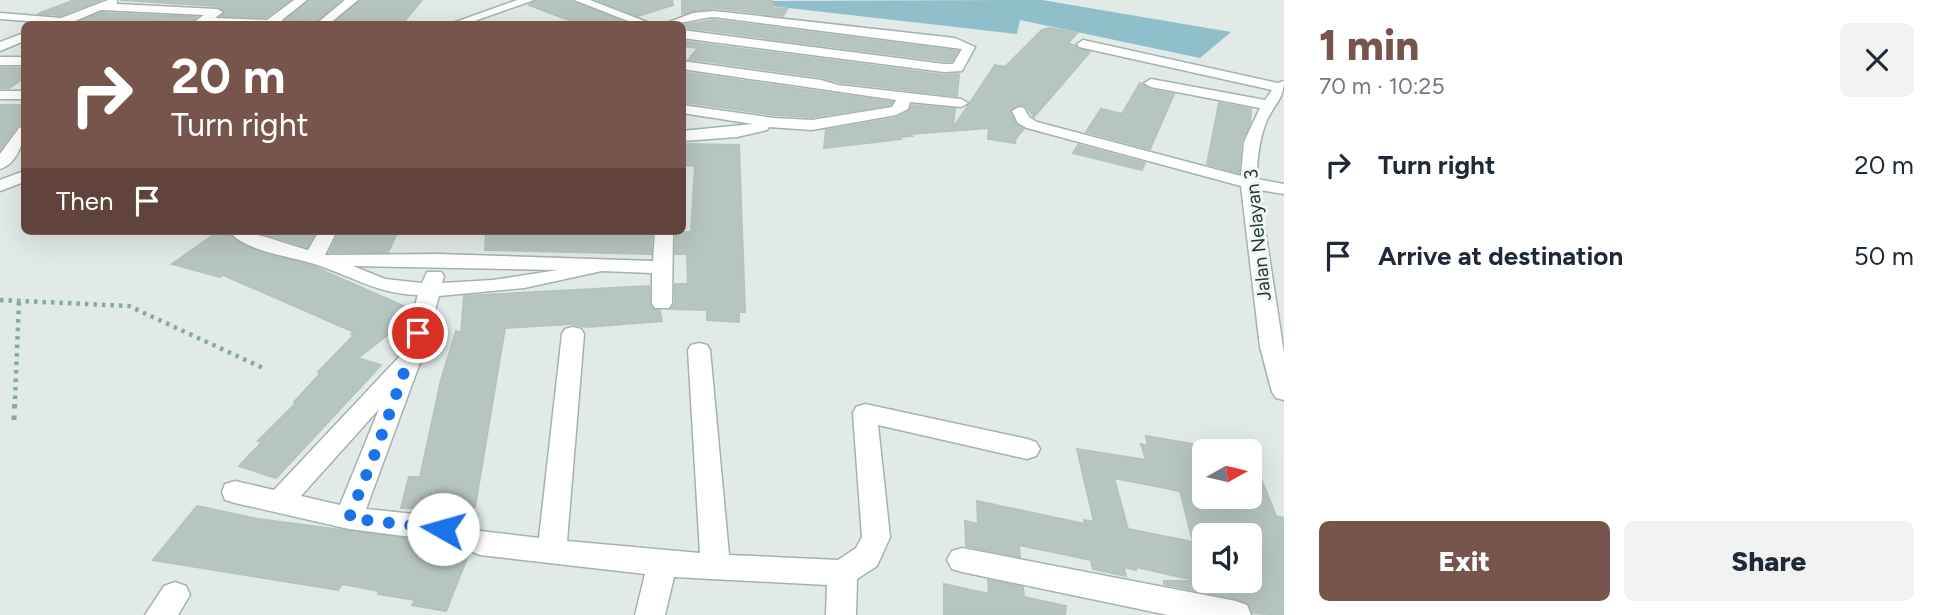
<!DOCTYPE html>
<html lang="en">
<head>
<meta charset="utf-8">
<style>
  body { margin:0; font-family:Figtree,sans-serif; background:#f2f2f3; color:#1f2937; height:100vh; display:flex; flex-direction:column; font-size:26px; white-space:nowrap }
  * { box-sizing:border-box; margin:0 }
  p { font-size:23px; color:#747a83 }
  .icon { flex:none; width:38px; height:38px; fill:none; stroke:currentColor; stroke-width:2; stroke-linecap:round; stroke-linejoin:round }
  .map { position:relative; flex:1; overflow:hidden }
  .side { display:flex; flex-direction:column; background:#fff; width:665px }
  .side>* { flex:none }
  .hud { position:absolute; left:21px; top:21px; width:665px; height:214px; border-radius:10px; box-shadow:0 7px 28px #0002; background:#78554c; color:#fff; overflow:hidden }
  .needle { width:46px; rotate:82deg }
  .fabs { position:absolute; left:1192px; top:439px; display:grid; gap:14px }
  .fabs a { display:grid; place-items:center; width:70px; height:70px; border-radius:10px; background:#fff; box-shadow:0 7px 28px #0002; font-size:35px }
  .pin { position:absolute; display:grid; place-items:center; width:60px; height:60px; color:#fff; margin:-30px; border:4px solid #fff; border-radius:50%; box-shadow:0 2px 7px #0007 }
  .me { position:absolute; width:77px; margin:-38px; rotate:277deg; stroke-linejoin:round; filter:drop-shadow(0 0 5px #0008) }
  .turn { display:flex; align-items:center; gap:24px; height:147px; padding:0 35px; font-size:32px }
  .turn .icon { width:91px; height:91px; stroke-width:2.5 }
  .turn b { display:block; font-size:49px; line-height:60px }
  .then { display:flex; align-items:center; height:66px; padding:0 35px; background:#0003; gap:14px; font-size:26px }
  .round { display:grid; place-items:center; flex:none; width:74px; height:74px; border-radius:10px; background:#f2f2f3 }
  .overview { display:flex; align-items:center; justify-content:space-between; height:119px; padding:0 35px }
  h1 { font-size:42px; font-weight:800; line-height:52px; color:#78554c }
  .primary-button { display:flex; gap:14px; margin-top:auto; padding:14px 35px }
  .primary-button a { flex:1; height:80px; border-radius:10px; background:#78554c; color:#fff; font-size:28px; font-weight:800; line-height:80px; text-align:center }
  .primary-button a+a { background:#f2f2f3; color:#1f2937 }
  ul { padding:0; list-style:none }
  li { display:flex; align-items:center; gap:21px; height:91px; padding:0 35px }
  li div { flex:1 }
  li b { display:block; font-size:26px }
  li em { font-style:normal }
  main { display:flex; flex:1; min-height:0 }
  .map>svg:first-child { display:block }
</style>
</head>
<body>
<main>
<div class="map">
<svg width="1284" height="615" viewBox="0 0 1284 615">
  <rect width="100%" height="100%" fill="#e1eae7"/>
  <!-- water -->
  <polygon fill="#8ebfcb" points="1042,0 1231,32 1200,58 1020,20 1017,34 727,1"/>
  <!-- building -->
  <g fill="#b7c5c0" stroke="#b5c3be" stroke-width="2" fill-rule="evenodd">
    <polygon points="74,0 101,0 61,15 38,14"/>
    <polygon points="120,0 290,0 266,17 222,16 225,11 217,6"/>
    <polygon points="310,0 341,0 314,23 286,20"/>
    <polygon points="361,0 422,0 402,24 333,24"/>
    <polygon points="537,0 571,0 621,21 579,24 529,5"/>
    <polygon points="597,0 672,0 673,5 638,16"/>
    <polygon points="682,0 772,0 773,8 787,9 783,16 714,8 682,14"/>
    <polygon points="101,13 196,17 189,24 74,24"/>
    <polygon points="714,20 958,51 952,61 944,61 682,27 682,25"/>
    <polygon points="1050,28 1077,33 1068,43 1090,52 1034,117 1025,105 1018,105 1011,109 1016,124 1024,129 1016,138 1015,143 988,139 989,128 910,134 912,136 899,137 901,139 824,148 826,130 896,118 909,111 912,105 955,109 953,128 995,65 1005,67 1042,30"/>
    <polygon points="682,41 944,75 959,74 957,96 839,82 821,77 689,59 698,48 682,46"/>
    <polygon points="24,68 24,78 9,88 0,88 0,68"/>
    <polygon points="682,72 892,102 890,105 812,117 774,115 682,102"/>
    <polygon points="1140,83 1151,90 1174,94 1150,149 1086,132 1101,109 1122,114"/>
    <polygon points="1219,103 1251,109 1250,124 1241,142 1239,173 1207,164"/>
    <polygon points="0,105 24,105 24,123 17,126 0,150"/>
    <polygon points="682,144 739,145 745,312 739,312 739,322 707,320 707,310 671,309 675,303 675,284 688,284 687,254 675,254 676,232 691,232 695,166 682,165"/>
    <polygon points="1078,145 1145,163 1142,170 1073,153"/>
    <polygon points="219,231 226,231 246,247 310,265 406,307 402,310 410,313 408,319 358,358 381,365 276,478 239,466 262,442 258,441 296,403 294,402 320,374 318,372 354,335 351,334 354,332 223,275 220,277 172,264"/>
    <polygon points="253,231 316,231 307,247"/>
    <polygon points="340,231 398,231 388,252 330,252"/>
    <polygon points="486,231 652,231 651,254 485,250"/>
    <polygon points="649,286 650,304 653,309 660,311 662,321 587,327 572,324 505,328 475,507 401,508 409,477 420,477 441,380 456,331 461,333 464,296"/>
    <path d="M1146,436L1204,446V497H1250L1251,453L1276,516L1284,518V615L1253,613L1248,603L1237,599L1164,584V581H1198L1136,567V570L1124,567L1126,576L1093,569L1091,560L1019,545L1020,557L966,546L965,521L978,524L977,501L1085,524L1084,520L1094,522L1077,449L1146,460L1141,444L1148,446ZM1114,478L1180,491L1193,542L1128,529ZM1204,536H1250V581H1204Z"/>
    <polygon points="197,506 258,519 465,546 469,553 446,611 412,605 415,600 378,594 379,591 342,584 338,590 153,560"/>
    <polygon points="988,580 1023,587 1024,597 1066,606 1065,615 944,615 944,584 989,594"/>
  </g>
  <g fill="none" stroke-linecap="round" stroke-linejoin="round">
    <!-- minor casing -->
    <g stroke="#a4b2ae" stroke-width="3">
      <g id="minor">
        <polygon points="108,0 117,0 117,4 217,9 223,12 215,18 267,20 294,0 307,0 282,20 288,24 191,24 204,15 101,10 68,24 0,19 0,13 61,18"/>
        <polygon points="345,0 358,0 329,24 316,24"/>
        <polygon points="517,0 534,0 466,24 450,24"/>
        <polygon points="574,0 590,0 652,24 636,24"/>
        <path d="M714,11L955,38L975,47L962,71L944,72L682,38V30L944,64H953L962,49L714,17C697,18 681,25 664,24L693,13Z"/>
        <polygon points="24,33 24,41 0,51 0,42"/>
        <path d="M1083,40L1278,83L1284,81C1284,98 1274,105 1267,120C1259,139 1257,159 1257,179L1284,184V194L1259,190L1284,353V400L1276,398L1272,392L1260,347L1241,186L1027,128L1018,123L1012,111L1019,107L1024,108L1029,117L1037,122L1241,176L1244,142L1260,108L1151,87L1144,83L1151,79L1265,100L1272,90L1079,47L1077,44Z"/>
        <rect x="0" y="57" width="24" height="8"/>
        <polygon points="682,61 821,80 838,85 961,99 968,103 961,107 910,102 908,109 896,115 812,130 769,127 767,130 737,137 682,141 682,131 753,124 682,113 682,105 774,118 812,120 892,107 896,100 682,69"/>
        <rect x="0" y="91" width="24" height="8"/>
        <path d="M24,126C25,141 16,165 0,169V154L19,128Z"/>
        <polygon points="24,171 24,182 0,191 0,180"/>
        <path d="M229,231C256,231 281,243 308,250L319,231H337L325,255H327L438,254L653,261L655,231H673L672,303L669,308H655L652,303V273L602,271L524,288L439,296L421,360L366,509L443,517L453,521L457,529L453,537L443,541L349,529L235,503L225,500L222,492L225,484L235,481L274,490L399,357L418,295C379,294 355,278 320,266C294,256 246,253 229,231ZM353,266L558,270L493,280L442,283L444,276L441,272H427L422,283L385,279ZM379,409L340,505L301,496Z"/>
        <polygon points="573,327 581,329 584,334 567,541 700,553 688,350 691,345 699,343 707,345 710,350 729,555 838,560 856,548 862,537 853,413 856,407 865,404 1027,439 1036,442 1040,449 1036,456 1027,459 878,425 890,537 877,566 857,579 856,615 826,615 827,585 674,577 665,615 635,615 645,574 480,555 470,551 466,543 470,535 480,531 539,538 562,334 565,329"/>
        <polygon points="962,548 1236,601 1247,605 1251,615 1168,615 962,572 952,569 947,560 952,551"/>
        <polygon points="175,582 186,586 190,595 178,615 145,615 164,586"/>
      </g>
    </g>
    <!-- path-far1 -->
    <g stroke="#85aba1" stroke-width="4.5" stroke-dasharray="3.5 5" stroke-linecap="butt">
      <polyline points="0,300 129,306 263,368"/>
      <polyline points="15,399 19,300"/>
    </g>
    <!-- path -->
    <polyline stroke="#85aba1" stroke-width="5" stroke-dasharray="4.5 7" stroke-linecap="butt" points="14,420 15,397"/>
    <!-- minor -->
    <use href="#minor" fill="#fff" fill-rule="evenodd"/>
  </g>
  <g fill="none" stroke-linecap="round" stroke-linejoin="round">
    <!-- route -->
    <polyline stroke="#1a73e8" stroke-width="12" stroke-dasharray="0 21.6" points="418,333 376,451 349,518 443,529"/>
  </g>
  <g text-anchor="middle" stroke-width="6" stroke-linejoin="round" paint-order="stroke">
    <!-- street labels -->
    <g font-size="19" fill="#233a34" stroke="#f2f7f5">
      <text transform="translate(1257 235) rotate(-96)" y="7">Jalan Nelayan 3</text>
    </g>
  </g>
</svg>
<div class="fabs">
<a><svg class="needle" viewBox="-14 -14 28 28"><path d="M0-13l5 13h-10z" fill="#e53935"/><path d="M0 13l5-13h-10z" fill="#747a83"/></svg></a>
<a><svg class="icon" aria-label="sound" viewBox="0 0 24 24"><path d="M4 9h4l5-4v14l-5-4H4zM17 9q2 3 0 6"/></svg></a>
</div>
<div class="pin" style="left:418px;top:333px;background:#d93025"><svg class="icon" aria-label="arrive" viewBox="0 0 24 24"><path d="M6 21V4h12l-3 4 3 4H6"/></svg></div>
<svg class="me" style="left:443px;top:529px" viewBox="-20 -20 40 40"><circle r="19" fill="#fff"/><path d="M0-13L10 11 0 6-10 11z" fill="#1a73e8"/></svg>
<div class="hud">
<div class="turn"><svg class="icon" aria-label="right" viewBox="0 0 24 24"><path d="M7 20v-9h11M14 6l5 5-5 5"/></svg><div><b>20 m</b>Turn right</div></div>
<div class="then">Then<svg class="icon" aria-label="arrive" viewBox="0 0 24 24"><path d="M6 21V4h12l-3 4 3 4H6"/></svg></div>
</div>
</div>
<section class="side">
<div class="overview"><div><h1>1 min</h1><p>70 m · 10:25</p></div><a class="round"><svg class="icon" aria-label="close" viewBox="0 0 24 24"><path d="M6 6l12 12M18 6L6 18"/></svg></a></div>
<ul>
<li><svg class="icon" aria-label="right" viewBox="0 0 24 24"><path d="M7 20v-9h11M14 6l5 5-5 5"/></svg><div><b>Turn right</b></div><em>20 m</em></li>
<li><svg class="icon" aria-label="arrive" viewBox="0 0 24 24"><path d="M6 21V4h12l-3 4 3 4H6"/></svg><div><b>Arrive at destination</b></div><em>50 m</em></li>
</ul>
<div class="primary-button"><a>Exit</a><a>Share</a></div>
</section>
</main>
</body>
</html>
